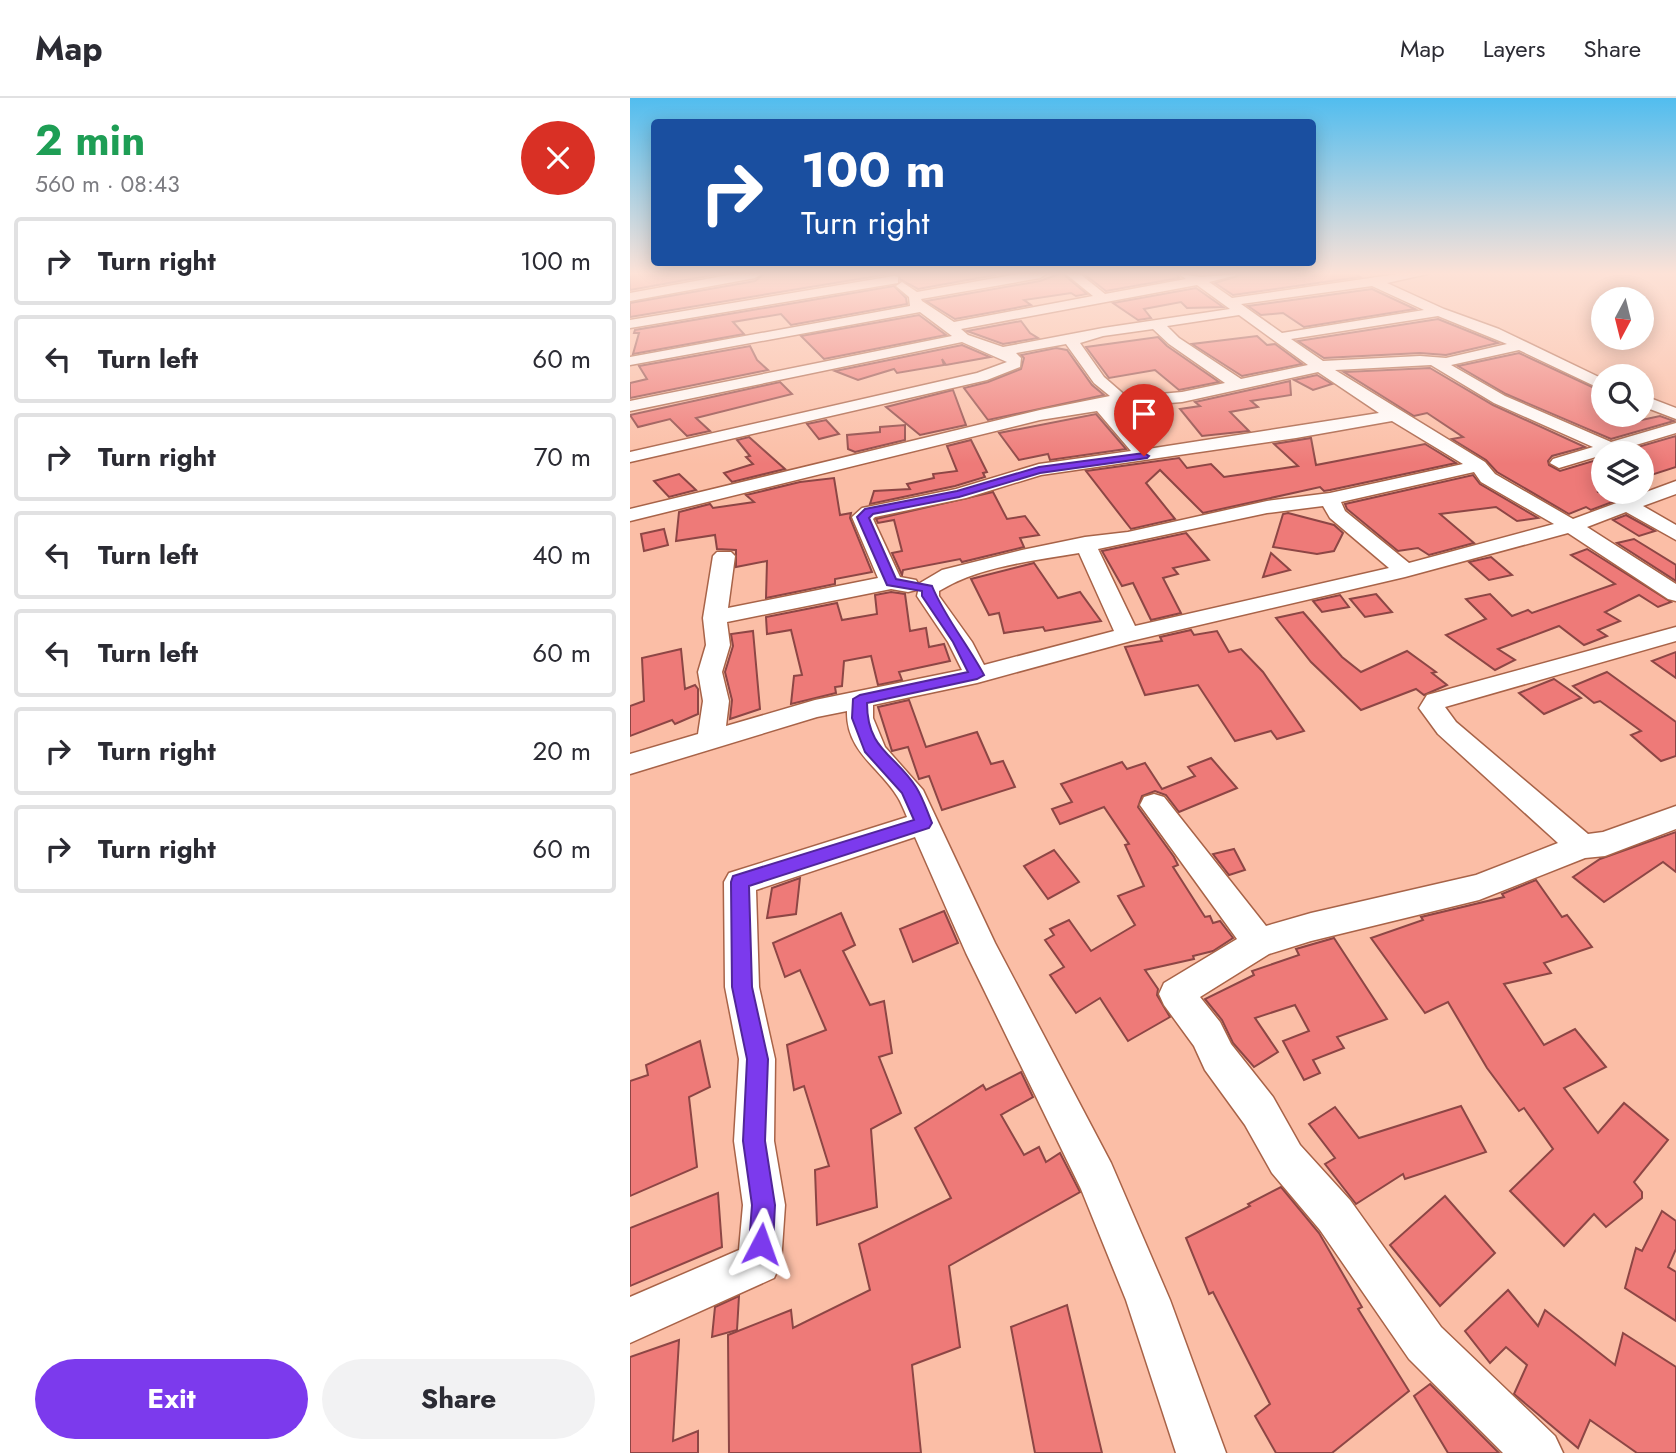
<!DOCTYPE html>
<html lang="en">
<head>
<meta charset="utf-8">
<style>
  body { margin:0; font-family:Jost,sans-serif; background:#f2f2f3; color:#2b2b33; height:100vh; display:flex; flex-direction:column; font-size:26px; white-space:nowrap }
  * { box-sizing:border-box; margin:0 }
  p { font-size:23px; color:#7c7c81 }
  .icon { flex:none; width:38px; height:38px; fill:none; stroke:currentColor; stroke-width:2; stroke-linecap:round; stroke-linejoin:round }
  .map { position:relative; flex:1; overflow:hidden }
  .panel { display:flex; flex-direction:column; background:#fff; width:630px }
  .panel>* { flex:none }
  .guide { position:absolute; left:21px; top:21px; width:665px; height:147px; border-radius:7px; box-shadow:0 4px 18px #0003; background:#1a4fa0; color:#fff; overflow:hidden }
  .needle { width:46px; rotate:187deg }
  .controls { position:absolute; left:961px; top:189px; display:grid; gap:14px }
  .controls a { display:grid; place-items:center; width:63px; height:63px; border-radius:50%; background:#fff; box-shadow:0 4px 18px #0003; font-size:35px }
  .pin { position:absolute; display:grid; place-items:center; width:60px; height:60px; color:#fff; margin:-72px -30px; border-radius:50% 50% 50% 0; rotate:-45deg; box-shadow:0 0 7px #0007 }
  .pin .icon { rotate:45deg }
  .me { position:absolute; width:77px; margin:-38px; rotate:4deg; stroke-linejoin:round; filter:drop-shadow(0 0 5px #0008) }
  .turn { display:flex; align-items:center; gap:24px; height:147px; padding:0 35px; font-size:32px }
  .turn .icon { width:91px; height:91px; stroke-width:2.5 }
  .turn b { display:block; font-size:49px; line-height:60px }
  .round { display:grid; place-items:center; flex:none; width:74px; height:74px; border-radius:37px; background:#f2f2f3 }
  .head { display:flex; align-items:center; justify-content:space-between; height:119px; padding:0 35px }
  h1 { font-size:42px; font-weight:700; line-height:52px; color:#1e9e55 }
  .cta { display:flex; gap:14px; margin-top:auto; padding:14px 35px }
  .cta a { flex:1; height:80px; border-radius:42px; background:#7c3aed; color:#fff; font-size:28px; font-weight:700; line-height:80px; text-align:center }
  .cta a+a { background:#f2f2f3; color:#2b2b33 }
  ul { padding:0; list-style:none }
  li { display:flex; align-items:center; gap:21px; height:88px; margin:0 14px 10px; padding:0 21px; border:4px solid #e1e1e2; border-radius:7px }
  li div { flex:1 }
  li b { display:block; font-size:26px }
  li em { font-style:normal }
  header { display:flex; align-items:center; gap:42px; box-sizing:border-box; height:98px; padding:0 35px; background:#fff; border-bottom:2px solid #e1e1e2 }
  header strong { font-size:33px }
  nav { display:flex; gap:38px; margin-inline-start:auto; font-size:24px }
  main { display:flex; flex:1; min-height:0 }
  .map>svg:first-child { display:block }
</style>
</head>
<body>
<header>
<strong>Map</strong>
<nav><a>Map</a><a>Layers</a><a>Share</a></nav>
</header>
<main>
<section class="panel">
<div class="head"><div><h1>2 min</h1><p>560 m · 08:43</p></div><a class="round" style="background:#d93025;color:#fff"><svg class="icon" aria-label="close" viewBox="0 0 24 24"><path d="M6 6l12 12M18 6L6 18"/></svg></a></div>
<ul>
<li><svg class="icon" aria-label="right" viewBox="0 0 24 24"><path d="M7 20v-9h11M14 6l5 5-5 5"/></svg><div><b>Turn right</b></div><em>100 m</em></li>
<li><svg class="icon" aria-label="left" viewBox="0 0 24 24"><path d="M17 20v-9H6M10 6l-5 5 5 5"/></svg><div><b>Turn left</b></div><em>60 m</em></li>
<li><svg class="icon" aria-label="right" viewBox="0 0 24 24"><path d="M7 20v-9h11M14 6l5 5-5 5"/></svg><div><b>Turn right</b></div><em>70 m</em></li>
<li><svg class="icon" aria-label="left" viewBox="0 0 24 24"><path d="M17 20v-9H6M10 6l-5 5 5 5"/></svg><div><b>Turn left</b></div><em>40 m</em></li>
<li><svg class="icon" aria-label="left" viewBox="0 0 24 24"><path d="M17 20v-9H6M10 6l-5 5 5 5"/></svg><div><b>Turn left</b></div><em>60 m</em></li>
<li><svg class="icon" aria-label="right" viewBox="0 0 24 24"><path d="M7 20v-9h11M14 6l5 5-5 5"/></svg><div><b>Turn right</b></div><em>20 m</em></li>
<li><svg class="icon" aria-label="right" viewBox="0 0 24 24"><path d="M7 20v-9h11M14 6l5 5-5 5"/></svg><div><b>Turn right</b></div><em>60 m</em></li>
</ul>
<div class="cta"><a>Exit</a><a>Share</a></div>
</section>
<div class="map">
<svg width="1046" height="1355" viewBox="0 0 1046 1355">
  <rect width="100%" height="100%" fill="#fbbea6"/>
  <!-- building -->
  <g fill="#ee7a78" stroke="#8d4645" stroke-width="2">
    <polygon points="0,176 89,176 0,192"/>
    <polygon points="134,176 259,176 0,219 0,205 125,183"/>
    <polygon points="267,176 364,176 365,177 288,191 271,182"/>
    <polygon points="429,176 433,176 457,196 446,198 441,195 394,202 401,207 325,221 296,203 410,183"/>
    <polygon points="454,176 546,176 549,180 476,193"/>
    <polygon points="613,176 725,176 730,179 603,197 585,185"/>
    <polygon points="264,188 276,200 277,206 161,227 151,216 103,224 114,236 3,256 9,235 4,235 5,232"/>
    <polygon points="566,190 593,209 557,210 551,204 514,211 521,220 508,222 483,205"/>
    <polygon points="742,191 785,211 674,229 653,215 631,217 618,208"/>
    <polygon points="289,217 316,237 194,261 171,238"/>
    <polygon points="808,221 868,245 816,257 790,255 694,260 668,243"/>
    <polygon points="391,223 400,235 408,240 373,246 337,233"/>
    <polygon points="627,238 637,247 645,246 672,266 612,278 562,246"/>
    <polygon points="528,239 537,248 589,284 549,292 525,272 479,280 456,249"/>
    <polygon points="332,247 360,259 316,267 312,261 314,267 267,275 264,271 228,282 205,273"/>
    <polygon points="120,248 127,262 138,272 0,300 0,285 17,281 9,268"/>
    <polygon points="426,250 437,252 462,287 474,297 358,322 334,290 358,284 391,271 394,260 391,257"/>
    <polygon points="889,255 973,294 973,317 993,326 1030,318 1044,323 981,341 876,296 828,268"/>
    <polygon points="800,270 863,307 955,349 922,358 918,363 919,367 930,373 973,360 973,392 967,394 1009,394 961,412 956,409 939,416 867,374 856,362 822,341 833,339 797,315 784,318 714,274"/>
    <polygon points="687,277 702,286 683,292 664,282"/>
    <polygon points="660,283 661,297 621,303 628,309 600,314 619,333 572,338 550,311 570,308 565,304"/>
    <polygon points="150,284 162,296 66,320 80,333 57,338 40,321 8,329 0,317"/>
    <polygon points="323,292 336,327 290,337 256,309"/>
    <polygon points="515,310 524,323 500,327 488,313"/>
    <polygon points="466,316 496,351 420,362 418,356 389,362 369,335"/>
    <polygon points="196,322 209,336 189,341 177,326"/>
    <polygon points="275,327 275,342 225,354 218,351 217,337 250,334 250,329"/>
    <polygon points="1046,338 1046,369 1012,380 1012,355 987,355"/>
    <polygon points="119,339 155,371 102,384 94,375 123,366 116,359 120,358 107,342"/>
    <polygon points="681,340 686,367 795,346 826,365 700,392 694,393 690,389 573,415 530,372 516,385 545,421 501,431 456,373 549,360 557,370 581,366 594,379 668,368 644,346"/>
    <polygon points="341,342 357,374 353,375 355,379 325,388 240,406 244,393 280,391 277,386 304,380 303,376 327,373 317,348"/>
    <polygon points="49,376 66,392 39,399 24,383"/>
    <polygon points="843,377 850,386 908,420 887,423 866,409 810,416 844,445 799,457 788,450 768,453 717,411 715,406"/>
    <polygon points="204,380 210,417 221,415 220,420 242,474 205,481 205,486 136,500 137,463 106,469 106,452 87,451 85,437 46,443 49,414 80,406 83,410 124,404 116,397 170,384"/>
    <polygon points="363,394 377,421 395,418 409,437 390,440 394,449 332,464 330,461 273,472 272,477 262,455 272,453 264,422 248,425 246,421"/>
    <polygon points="658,415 704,427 713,435 704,453 687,456 643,449 653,416"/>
    <polygon points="996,417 1025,433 1009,438 983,422"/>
    <polygon points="34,431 38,447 14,453 11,436"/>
    <polygon points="556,435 579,462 543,470 548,476 533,480 551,515 521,522 503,485 492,488 472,453"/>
    <polygon points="1004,441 1046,467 1046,483 987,445"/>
    <polygon points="957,451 1041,504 1028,509 1009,497 975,514 990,523 968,532 977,538 954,547 929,528 868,551 885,562 865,572 816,537 856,521 836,501 860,496 882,518 898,512 902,515 985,486 941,457"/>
    <polygon points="641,455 660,472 633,479"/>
    <polygon points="861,459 882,477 859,482 839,464"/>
    <polygon points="404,465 428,500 450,494 471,523 415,533 413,529 374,535 369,515 359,517 341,481"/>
    <polygon points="261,494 275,496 280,533 296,530 299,549 314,546 320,563 269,574 272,582 248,587 241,558 214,563 212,588 205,589 206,595 161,606 164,578 172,577 161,532 137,536 136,519 207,505 212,522 247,516 245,497"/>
    <polygon points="746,496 762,514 735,519 720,501"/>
    <polygon points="710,497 719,509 692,514 683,503"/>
    <polygon points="673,514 712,559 731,574 777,553 806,574 802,575 817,587 794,597 786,591 731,612 681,564 646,520"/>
    <polygon points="561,532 564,537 587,533 599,554 611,551 633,574 674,633 647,641 641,633 605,643 568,587 515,597 495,549 532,543 530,539"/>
    <polygon points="123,533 130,611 100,621 102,602 95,574 103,548 101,536"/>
    <polygon points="51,551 55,591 65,587 68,591 68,616 45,626 42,622 0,638 0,608 14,603 12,560"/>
    <polygon points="1046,554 1046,580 1022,563"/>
    <polygon points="977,574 1046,624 1046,658 1031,663 1001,637 1011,633 970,603 964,605 943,588"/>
    <polygon points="924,581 951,600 914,616 889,595"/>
    <polygon points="279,602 296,649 347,634 361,666 373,663 385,689 312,712 299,678 289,681 278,649 262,653 248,609"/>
    <polygon points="581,660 607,690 549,714 536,697 525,693 512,698 508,709 544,759 548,767 543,769 575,819 580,818 583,825 590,823 603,840 583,853 563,858 564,861 515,872 528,891 527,897 540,919 498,943 470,900 446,915 420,877 434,869 415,842 424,837 420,831 439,822 461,853 505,827 488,798 514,788 495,747 499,746 474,709 430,726 422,711 442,704 431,686 492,664 497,671 515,665 532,691 565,678 558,669"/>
    <polygon points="1046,734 1046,774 1033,764 974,804 943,779 970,761"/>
    <polygon points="604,751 615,772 599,777 583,756"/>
    <polygon points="424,752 449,784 418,801 394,768"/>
    <polygon points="170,780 166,816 137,820 142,790"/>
    <polygon points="906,782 932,819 937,817 962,849 914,865 921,875 874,886 914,947 945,931 976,969 934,990 968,1035 994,1005 1038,1042 1004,1084 1012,1094 1012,1100 976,1129 964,1116 934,1148 880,1093 923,1051 894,1010 889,1013 857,970 818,904 795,915 741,840 793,822 791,819 874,799 872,796"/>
    <polygon points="314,813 328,845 283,864 270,831"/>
    <polygon points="211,815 225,847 213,853 240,907 254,903 262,955 249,959 271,1015 241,1031 247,1109 187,1127 185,1072 199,1068 174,988 164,992 157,947 196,932 170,872 155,879 143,845"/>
    <polygon points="704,840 757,921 707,939 714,950 683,962 690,975 674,982 653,943 679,933 665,907 625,920 648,954 624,969 603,945 592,922 575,901 624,877 622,873 669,857 666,851"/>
    <polygon points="70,943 80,989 59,999 67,1069 0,1098 0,983 18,977 16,967"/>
    <polygon points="391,974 403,999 371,1017 394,1057 409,1049 416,1064 430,1055 450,1094 319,1168 330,1249 282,1267 291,1355 99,1355 98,1237 161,1212 163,1230 240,1192 229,1146 321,1100 285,1030 353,987 356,992"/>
    <polygon points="831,1008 856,1054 775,1081 773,1076 726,1106 695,1066 705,1060 679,1026 705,1009 729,1040"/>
    <polygon points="651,1089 689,1135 732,1209 728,1211 779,1293 702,1355 646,1355 625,1318 640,1306 583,1194 579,1196 556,1140 620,1108 618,1106"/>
    <polygon points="88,1095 92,1149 0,1188 0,1130"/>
    <polygon points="815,1098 865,1155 810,1208 760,1147"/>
    <polygon points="1032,1113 1046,1123 1046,1151 1038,1169 1046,1174 1046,1223 995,1190 1006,1150 1012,1153"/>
    <polygon points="878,1192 908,1228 915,1212 985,1267 993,1235 1046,1269 1046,1355 1007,1355 960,1322 948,1350 884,1296 897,1267 876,1249 860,1265 835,1233"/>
    <polygon points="109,1198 107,1232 82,1239 85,1209"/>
    <polygon points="437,1207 472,1355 405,1355 381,1229"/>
    <polygon points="49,1242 43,1343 68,1333 68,1355 0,1355 0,1259"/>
    <polygon points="800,1286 869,1355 818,1355 784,1298"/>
  </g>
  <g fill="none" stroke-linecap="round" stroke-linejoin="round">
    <!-- minor casing -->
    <g stroke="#a86348" stroke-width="3">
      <g id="minor">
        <polygon points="104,176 131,176 125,180 0,203 0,195"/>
        <path d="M388,176H416L410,180L291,201L292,203L324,224L463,198L436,176H450L475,196L556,181L549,176L571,179L611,176L579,184L602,200L768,176H797L757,185L814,211L869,231L973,281V292L889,252L821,267L875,298L981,344L1046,325V335L929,370L920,365L923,361L963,349L864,305L801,267L705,272L855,364L865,376L943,421L1046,383V396L1013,408L1046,427V442L996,414L957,429L1046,486V503L1038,501L938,435L775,479L501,543L347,585L243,607V620L255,649L293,692L365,845L481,1065L540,1202L596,1355H546L496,1202L451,1091L336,855L285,739L126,792L129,889L145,961L144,1043L155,1107L151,1165L144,1180L0,1245V1199L109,1152L113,1107L104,1043L109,961L95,889L94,784L99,775L277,719C274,712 271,704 267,698C249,669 216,653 217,613L187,619L0,676V656L68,636L73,603L68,574L76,547L73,520L83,458L87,454H101L105,458L98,510L248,480L222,419L232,410L326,391L409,366L501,353L467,313L410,322L0,423V411L410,312L480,298L464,285L436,246L386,255L391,260L390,269L357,282L0,364V354L347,275L377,264L332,244L0,313V303L322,238L290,214L0,267V259L280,208L279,199L266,188L272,184L287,194ZM567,187L600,211L473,230L373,249L338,237L331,231ZM742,188L794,212L652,235L611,206ZM609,217L678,267L611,281L549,240L537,228ZM808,218L877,246L816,260L790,258L693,263L661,241ZM523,231L539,246L595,285L552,294L497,299L474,279L450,245L473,238ZM688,274L749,315L518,351L484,313L488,309L552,304ZM762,323L833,366L700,395L637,403L498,434L455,439L392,452L312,472L290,485L287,498L318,544L332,572L185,602L96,628L99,603L92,574L100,547L97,524L261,491L278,494L286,492L289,487L286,482L270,479L243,421L245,419L336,400L411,377L666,340ZM844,374L851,384L924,426L779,465L715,413L711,404ZM693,408L700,420L759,470L505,528L468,451L637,415ZM449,455L484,533L354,567L342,544L309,498V493C350,468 402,463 449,455Z"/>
        <polygon points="264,178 268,179 268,185 0,230 0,222"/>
        <polygon points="1012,297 1046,310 1046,321 1012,308"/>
        <polygon points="1046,529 1046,543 815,609 826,624 958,736 973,734 1046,708 1046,731 975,758 955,760 849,802 681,843 639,856 570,899 590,924 601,946 643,999 670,1047 720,1102 811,1229 925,1338 933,1355 873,1355 779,1261 690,1132 642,1075 615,1027 575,972 564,948 534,907 529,896 534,885 607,841 510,707 514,699 524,696 534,699 636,828 681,815 846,777 928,745 808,636 789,610 797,597"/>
      </g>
    </g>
    <!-- minor -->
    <use href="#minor" fill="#fff" fill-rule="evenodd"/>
  </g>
  <!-- sky -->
  <linearGradient id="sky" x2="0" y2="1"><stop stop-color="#51bdef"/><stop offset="0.48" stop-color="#fde2d7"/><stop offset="1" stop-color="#fde2d7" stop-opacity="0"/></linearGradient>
  <rect width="1046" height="366" fill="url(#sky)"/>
  <!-- route -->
  <path fill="#7c3aed" stroke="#51269a" stroke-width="2" d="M514,355L519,358L517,360L410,375L329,399L243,416L239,420L266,481L302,488C314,518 338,547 354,577L347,581L237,605C237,652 265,656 286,689C293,700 297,713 302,725L299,730L119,788L122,889L138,961L135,1043L145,1107L143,1146L139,1154L131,1158L122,1154L119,1146L122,1107L113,1043L117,961L102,889L101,784L103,778L284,722L272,695L235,654L222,620L223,601L230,597L338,574L323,544L292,498V493L257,487L227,419L235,411L327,393L409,369Z"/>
</svg>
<div class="controls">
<a><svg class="needle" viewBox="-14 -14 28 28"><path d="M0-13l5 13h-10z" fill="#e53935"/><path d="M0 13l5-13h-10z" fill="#7c7c81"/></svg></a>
<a><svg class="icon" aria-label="search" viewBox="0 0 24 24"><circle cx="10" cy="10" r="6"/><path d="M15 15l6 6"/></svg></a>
<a><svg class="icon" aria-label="layers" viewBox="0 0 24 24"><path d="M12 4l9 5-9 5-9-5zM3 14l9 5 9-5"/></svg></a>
</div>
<div class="pin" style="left:514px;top:358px;background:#d93025"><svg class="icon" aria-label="arrive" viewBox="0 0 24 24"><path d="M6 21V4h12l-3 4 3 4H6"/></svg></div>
<svg class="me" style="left:131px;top:1146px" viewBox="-20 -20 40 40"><path d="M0-17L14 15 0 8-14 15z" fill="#7c3aed" stroke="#fff" stroke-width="4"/></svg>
<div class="guide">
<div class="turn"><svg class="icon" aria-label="right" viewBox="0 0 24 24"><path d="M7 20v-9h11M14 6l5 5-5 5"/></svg><div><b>100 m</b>Turn right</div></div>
</div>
</div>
</main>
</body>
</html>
